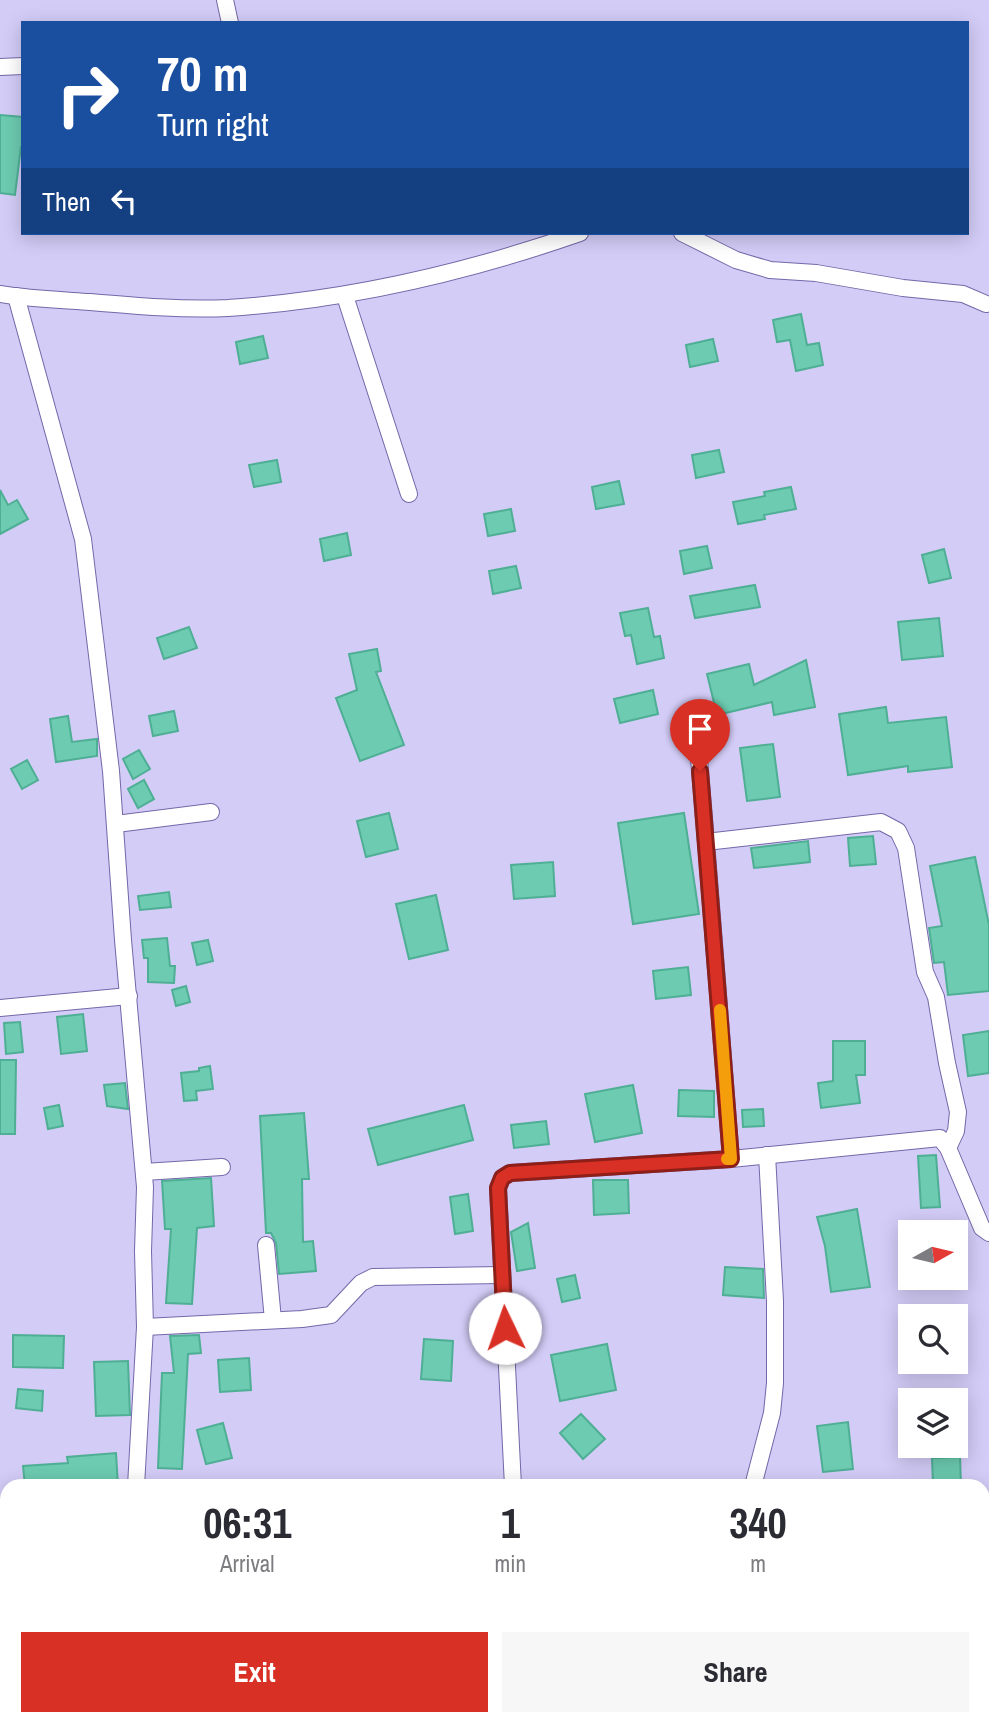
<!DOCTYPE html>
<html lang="en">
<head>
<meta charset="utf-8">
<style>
  body { margin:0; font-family:"Archivo Narrow",sans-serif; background:#f7f7f7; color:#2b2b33; height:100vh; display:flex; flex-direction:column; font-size:26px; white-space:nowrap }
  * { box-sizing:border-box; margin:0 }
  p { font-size:23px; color:#7c7c81 }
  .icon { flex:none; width:38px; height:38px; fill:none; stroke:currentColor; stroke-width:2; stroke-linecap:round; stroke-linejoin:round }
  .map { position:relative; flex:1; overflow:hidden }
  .drawer { position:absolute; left:0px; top:1479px; width:990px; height:247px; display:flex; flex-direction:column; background:#fff; border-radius:21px 21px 0 0; box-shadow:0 4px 18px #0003 }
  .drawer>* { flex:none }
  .hud { position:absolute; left:21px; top:21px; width:948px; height:214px; border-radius:0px; box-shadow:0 4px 18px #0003; background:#1a4fa0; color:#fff; overflow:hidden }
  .needle { width:46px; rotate:82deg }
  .tools { position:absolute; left:898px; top:1220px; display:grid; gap:14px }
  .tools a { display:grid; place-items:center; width:70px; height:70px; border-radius:0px; background:#fff; box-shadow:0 4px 18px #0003; font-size:35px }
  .pin { position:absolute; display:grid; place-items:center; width:60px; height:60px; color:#fff; margin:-72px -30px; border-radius:50% 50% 50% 0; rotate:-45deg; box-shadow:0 0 7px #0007 }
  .pin .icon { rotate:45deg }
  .me { position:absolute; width:77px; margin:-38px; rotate:357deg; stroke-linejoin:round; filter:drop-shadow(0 0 5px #0008) }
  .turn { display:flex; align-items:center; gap:24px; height:147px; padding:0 21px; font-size:32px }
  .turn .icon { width:91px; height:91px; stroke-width:2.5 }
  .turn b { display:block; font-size:49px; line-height:60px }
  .then { display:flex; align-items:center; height:66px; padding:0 21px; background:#0003; gap:14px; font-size:26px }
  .eta { display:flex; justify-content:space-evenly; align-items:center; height:119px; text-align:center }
  .eta b { font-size:42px; font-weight:700; line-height:49px }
  .button { display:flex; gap:14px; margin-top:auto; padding:14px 21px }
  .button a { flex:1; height:80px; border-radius:0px; background:#d93025; color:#fff; font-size:28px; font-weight:700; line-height:80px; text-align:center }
  .button a+a { background:#f7f7f7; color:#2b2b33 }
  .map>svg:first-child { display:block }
</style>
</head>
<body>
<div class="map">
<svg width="989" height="1724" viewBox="0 0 989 1724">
  <rect width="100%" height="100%" fill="#d3ccf7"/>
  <!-- building -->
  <g fill="#6ccbb0" stroke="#4faf95" stroke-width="2">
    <polygon points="0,115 23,117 23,147 21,147 15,195 0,193"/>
    <polygon points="801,314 807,345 819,343 823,365 796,371 790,340 777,342 773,320"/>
    <polygon points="263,336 268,358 240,364 236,342"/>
    <polygon points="713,339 718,361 690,367 686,345"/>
    <polygon points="719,450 724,472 696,478 692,455"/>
    <polygon points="277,460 281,482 254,487 249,465"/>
    <polygon points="619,481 624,504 596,509 592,487"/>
    <polygon points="791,487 796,509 764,515 765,519 738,524 733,502 765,496 764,492"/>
    <polygon points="0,490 8,505 17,500 28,519 0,534"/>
    <polygon points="511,509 515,531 488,536 484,514"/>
    <polygon points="347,533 351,555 324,561 320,539"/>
    <polygon points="707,546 712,568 684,574 680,551"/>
    <polygon points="944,549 951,578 929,583 922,555"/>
    <polygon points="516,566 521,588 493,594 489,571"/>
    <polygon points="755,585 760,607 695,618 690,596"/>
    <polygon points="648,608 654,637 660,636 664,658 637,664 631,635 625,636 620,613"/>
    <polygon points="939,618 943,656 902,660 898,622"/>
    <polygon points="189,627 197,648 164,659 157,638"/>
    <polygon points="377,649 381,671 376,672 404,745 360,761 336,698 357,690 349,654"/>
    <polygon points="806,660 815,707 774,715 772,702 717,715 707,674 749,664 754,685"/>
    <polygon points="653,690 658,714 620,723 614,699"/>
    <polygon points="886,707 888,723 946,717 952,767 908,772 908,766 848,775 839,714"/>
    <polygon points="174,711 178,731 153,736 149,716"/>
    <polygon points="68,716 72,742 97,739 97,756 56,762 50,719"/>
    <polygon points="773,744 780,797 747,801 740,748"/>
    <polygon points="139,750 150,769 133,779 123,759"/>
    <polygon points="27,760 38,780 22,789 11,769"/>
    <polygon points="144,780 154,799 138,808 128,789"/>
    <polygon points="389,813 398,849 366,857 357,821"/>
    <polygon points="684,813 699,914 633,924 618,823"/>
    <polygon points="873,836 876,864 850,866 848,838"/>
    <polygon points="808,841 810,862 754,868 751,848"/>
    <polygon points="975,857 989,925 989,991 948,995 944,962 934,963 929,928 942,926 930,866"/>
    <polygon points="553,862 555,896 514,899 511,865"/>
    <polygon points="169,892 171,907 140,910 138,896"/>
    <polygon points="436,895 448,950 409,959 396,904"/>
    <polygon points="167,938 170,966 175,966 174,983 148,982 148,958 144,958 142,940"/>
    <polygon points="208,940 213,961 197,965 192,943"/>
    <polygon points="688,967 691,995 656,999 653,971"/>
    <polygon points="186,986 190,1002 176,1006 172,990"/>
    <polygon points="83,1014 87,1051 61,1054 57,1017"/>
    <polygon points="20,1022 23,1052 6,1054 4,1023"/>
    <polygon points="989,1031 989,1073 968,1076 963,1035"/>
    <polygon points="833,1041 865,1041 865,1075 856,1075 860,1103 821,1108 818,1083 833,1081"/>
    <polygon points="0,1060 16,1060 15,1134 0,1134"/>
    <polygon points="210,1066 213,1089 196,1091 197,1100 184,1101 181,1073 199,1071 199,1068"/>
    <polygon points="125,1083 128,1109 107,1106 104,1085"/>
    <polygon points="633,1085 642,1133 595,1142 585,1094"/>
    <polygon points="679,1090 714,1091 714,1117 678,1116"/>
    <polygon points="59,1105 63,1126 48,1129 44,1108"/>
    <polygon points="464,1105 473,1140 378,1165 368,1129"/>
    <polygon points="763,1109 764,1126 743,1127 742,1110"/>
    <polygon points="304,1113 309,1179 302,1179 303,1242 313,1241 316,1271 279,1274 276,1243 271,1233 266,1233 260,1116"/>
    <polygon points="546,1121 549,1144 514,1148 511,1125"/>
    <polygon points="936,1155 940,1207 921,1208 918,1156"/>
    <polygon points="211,1178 214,1226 197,1228 192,1304 166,1303 171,1229 165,1229 162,1181"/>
    <polygon points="593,1180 628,1180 629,1213 594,1215"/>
    <polygon points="468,1194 473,1231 455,1234 450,1197"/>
    <polygon points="857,1209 870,1287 831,1292 825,1246 817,1217"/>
    <polygon points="528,1223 535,1268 517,1271 511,1232"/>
    <polygon points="725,1267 763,1269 764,1298 723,1295"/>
    <polygon points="575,1275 580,1298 562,1302 557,1279"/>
    <polygon points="13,1335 64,1336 63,1368 13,1367"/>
    <polygon points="199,1335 201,1353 188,1354 182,1469 158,1468 162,1373 174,1373 170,1336"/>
    <polygon points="424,1339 453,1341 451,1381 421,1379"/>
    <polygon points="607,1344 616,1390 560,1401 551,1355"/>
    <polygon points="249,1358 251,1390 220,1392 218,1360"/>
    <polygon points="128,1361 130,1415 96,1416 94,1362"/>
    <polygon points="18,1389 43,1391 42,1411 16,1408"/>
    <polygon points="581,1414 605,1439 583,1459 560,1433"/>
    <polygon points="848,1422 853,1469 823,1472 817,1426"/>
    <polygon points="223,1423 232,1458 206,1464 197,1430"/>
    <polygon points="116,1453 118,1486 25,1486 23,1466 68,1463 67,1457"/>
    <polygon points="960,1457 961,1486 933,1486 932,1458"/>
  </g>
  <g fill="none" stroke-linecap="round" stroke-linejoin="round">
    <!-- minor casing -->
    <g stroke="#7567a8" stroke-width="18">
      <g id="minor">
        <polyline points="225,0 230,23"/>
        <polyline points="0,67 23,66"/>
        <polyline points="682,233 736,260 770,270 816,273 903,288 963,294 986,304"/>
        <path d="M0,294C30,299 60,300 90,302C136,306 182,310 228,308C349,300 465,273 580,233"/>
        <polyline points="16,296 83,539 111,771 123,940 145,1187 143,1251 145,1327 136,1486"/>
        <polyline points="345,296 409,494"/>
        <polyline points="696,723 706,842"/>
        <polyline points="116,824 211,812"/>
        <polyline points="0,1008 129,996"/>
        <polyline points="731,1159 706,842 881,822 898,831 906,848 925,972 936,997 947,1063 958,1112 956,1131 948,1148"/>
        <polyline points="144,1172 222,1167"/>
        <polyline points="266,1245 273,1320"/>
        <polyline points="145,1327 302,1319 331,1315 361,1283 373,1277 502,1275"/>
        <polyline points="513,1486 498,1188 502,1178 510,1173 731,1159 940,1138 948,1148 982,1228 989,1233"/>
        <polyline points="753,1486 772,1413 775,1383 775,1301 767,1155"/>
        <polyline points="5,1589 0,1520 7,1520"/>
        <polyline points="524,1718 524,1724"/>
        <polyline points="782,1718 783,1724"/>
        <polyline points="126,1724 127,1718"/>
      </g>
    </g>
    <!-- minor -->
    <use href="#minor" stroke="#fff" stroke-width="16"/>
  </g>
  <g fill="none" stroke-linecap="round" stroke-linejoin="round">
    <!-- route casing -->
    <g stroke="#8d1f18" stroke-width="18">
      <polyline id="route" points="505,1328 498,1188 502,1178 510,1173 731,1159 700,771"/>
    </g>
    <!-- route -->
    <use href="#route" stroke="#d93025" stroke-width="12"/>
    <!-- slow -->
    <polyline stroke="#f59e0b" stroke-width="12" points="720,1010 731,1159 727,1159"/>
  </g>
</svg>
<div class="tools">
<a><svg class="needle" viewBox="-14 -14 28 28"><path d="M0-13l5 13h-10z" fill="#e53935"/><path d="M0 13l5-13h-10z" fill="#7c7c81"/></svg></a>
<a><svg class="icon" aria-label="search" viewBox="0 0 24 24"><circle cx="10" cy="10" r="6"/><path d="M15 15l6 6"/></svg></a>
<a><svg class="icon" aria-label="layers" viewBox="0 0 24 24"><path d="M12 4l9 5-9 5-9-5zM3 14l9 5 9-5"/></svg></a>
</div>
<div class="pin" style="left:700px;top:771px;background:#d93025"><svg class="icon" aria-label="arrive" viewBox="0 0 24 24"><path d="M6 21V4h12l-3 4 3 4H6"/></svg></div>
<svg class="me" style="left:505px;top:1328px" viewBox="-20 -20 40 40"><circle r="19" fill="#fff"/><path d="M0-13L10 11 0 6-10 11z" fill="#d93025"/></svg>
<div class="hud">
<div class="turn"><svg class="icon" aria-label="right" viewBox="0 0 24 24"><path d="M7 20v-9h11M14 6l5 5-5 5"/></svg><div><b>70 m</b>Turn right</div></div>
<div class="then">Then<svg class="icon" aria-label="left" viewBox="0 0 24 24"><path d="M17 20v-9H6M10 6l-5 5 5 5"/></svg></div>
</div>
<section class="drawer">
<div class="eta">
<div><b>06:31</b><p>Arrival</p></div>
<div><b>1</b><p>min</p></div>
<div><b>340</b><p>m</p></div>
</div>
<div class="button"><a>Exit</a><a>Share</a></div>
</section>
</div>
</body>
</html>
